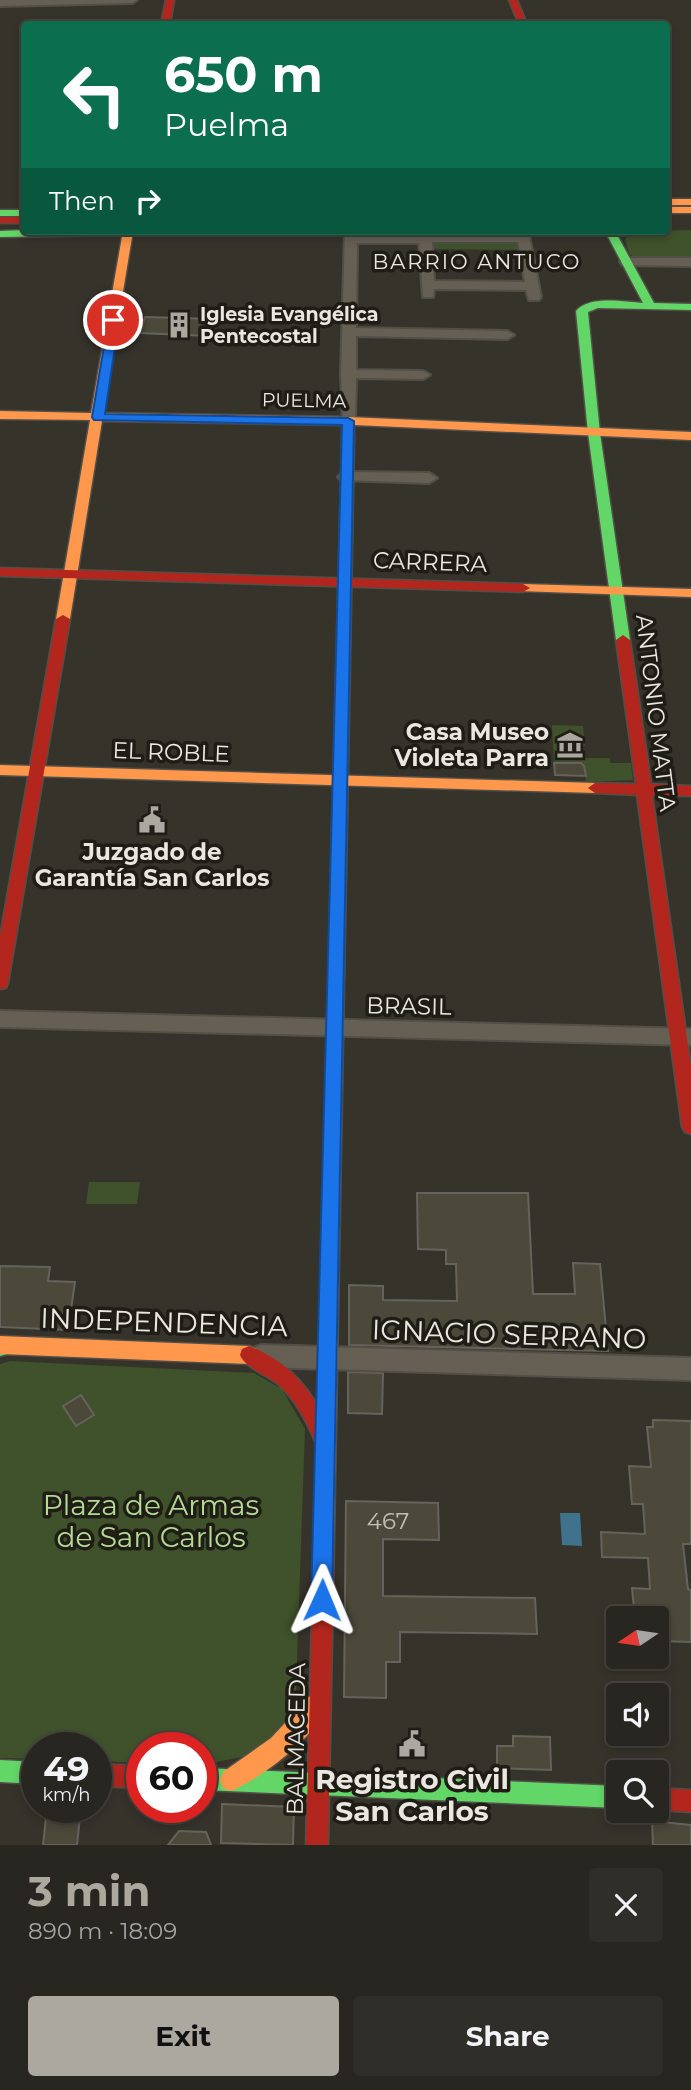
<!DOCTYPE html>
<html lang="en">
<head>
<meta charset="utf-8">
<style>
  body { margin:0; font-family:Montserrat,sans-serif; background:#302e29; color:#f1f3f6; height:100vh; display:flex; flex-direction:column; font-size:26px; white-space:nowrap }
  * { box-sizing:border-box; margin:0 }
  p { font-size:23px; color:#a5a5a5 }
  .icon { flex:none; width:38px; height:38px; fill:none; stroke:currentColor; stroke-width:2; stroke-linecap:round; stroke-linejoin:round }
  .map { position:relative; height:1845px; overflow:hidden }
  .details { display:flex; flex-direction:column; background:#282620; flex:1 }
  .details>* { flex:none }
  .banner { position:absolute; left:21px; top:21px; width:649px; height:214px; border-radius:7px; box-shadow:0 4px 10px #0003,0 0 0 2px #44433e; background:#0b6e4f; color:#fff; overflow:hidden }
  .needle { width:46px; rotate:257deg }
  .tools { position:absolute; left:606px; top:1606px; display:grid; gap:14px }
  .tools a { display:grid; place-items:center; width:63px; height:63px; border-radius:7px; background:#282620; box-shadow:0 4px 10px #0003,0 0 0 2px #44433e; font-size:35px }
  .speed { position:absolute; left:21px; top:1732px; display:flex; gap:14px; font-size:35px; font-weight:700; text-align:center }
  .speed>* { display:grid; place-content:center; width:91px; height:91px; border-radius:50%; background:#282620; box-shadow:0 4px 10px #0003,0 0 0 2px #44433e; line-height:1 }
  .speed small { font-size:18px; font-weight:400 }
  .speed .limit { border:10px solid #d22; background:#fff; color:#111 }
  .pin { position:absolute; display:grid; place-items:center; width:60px; height:60px; color:#fff; margin:-30px; border:4px solid #fff; border-radius:50%; box-shadow:0 2px 7px #0007 }
  .me { position:absolute; width:77px; margin:-38px; rotate:1deg; stroke-linejoin:round; filter:drop-shadow(0 0 5px #0008) }
  .turn { display:flex; align-items:center; gap:24px; height:147px; padding:0 28px; font-size:32px }
  .turn .icon { width:91px; height:91px; stroke-width:2.5 }
  .turn b { display:block; font-size:49px; line-height:60px }
  .then { display:flex; align-items:center; height:66px; padding:0 28px; background:#0003; gap:14px; font-size:26px }
  .round { display:grid; place-items:center; flex:none; width:74px; height:74px; border-radius:7px; background:#302e29 }
  .overview { display:flex; align-items:center; justify-content:space-between; height:119px; padding:0 28px }
  h1 { font-size:42px; font-weight:700; line-height:52px; color:#aba89f }
  .primary-button { display:flex; gap:14px; margin-top:auto; padding:14px 28px }
  .primary-button a { flex:1; height:80px; border-radius:7px; background:#aba89f; color:#111; font-size:28px; font-weight:700; line-height:80px; text-align:center }
  .primary-button a+a { background:#302e29; color:#f1f3f6 }
  .map>svg:first-child { display:block }
</style>
</head>
<body>
<div class="map">
<svg width="691" height="1845" viewBox="0 0 691 1845">
  <rect width="100%" height="100%" fill="#36332b"/>
  <!-- green -->
  <g fill="#3f522b">
    <polygon points="691,230 691,258 639,258 630,255 625,240 630,232"/>
    <polygon points="430,242 520,242 520,250 431,249"/>
    <polygon points="552,725 583,726 585,746 579,746 581,758 610,758 610,763 631,763 633,780 586,782 584,767 581,763 554,763"/>
    <polygon points="89,1182 140,1182 137,1204 86,1204"/>
    <polygon points="10,1361 254,1373 282,1389 305,1429 295,1717 263,1753 201,1765 201,1748 142,1748 142,1763 96,1761 96,1748 37,1748 37,1759 0,1758 0,1364"/>
  </g>
  <!-- water -->
  <polygon fill="#3f738c" points="560,1513 580,1513 582,1546 562,1545"/>
  <!-- building -->
  <g fill="#4c493a" stroke="#65635c" stroke-width="2">
    <polygon points="145,317 212,319 208,336 140,333"/>
    <polygon points="554,763 581,763 584,766 586,776 555,775"/>
    <polygon points="417,1193 528,1193 533,1294 575,1294 573,1263 600,1264 608,1351 349,1345 349,1285 383,1286 383,1300 457,1301 456,1264 446,1264 446,1250 418,1249"/>
    <polygon points="0,1266 50,1267 48,1281 75,1282 68,1330 0,1327"/>
    <polygon points="348,1372 383,1373 382,1414 348,1413"/>
    <polygon points="81,1395 94,1415 76,1426 63,1406"/>
    <polygon points="653,1420 691,1421 691,1544 683,1544 688,1589 691,1590 691,1642 656,1641 656,1619 635,1619 632,1588 650,1589 648,1558 602,1557 601,1532 645,1534 643,1504 632,1504 629,1466 651,1467 647,1427 653,1427"/>
    <polygon points="346,1501 438,1503 439,1540 383,1539 383,1596 535,1598 537,1634 400,1632 400,1662 386,1662 386,1698 344,1697"/>
    <polygon points="513,1736 550,1737 551,1770 497,1768 497,1746 513,1746"/>
    <polygon points="222,1804 294,1807 293,1845 221,1843"/>
    <polygon points="47,1808 81,1808 77,1845 43,1845"/>
    <polygon points="652,1821 691,1825 691,1845 653,1845"/>
    <polygon points="179,1831 206,1832 211,1845 168,1845"/>
  </g>
  <g fill="none" stroke-linecap="round" stroke-linejoin="round">
    <!-- street casing -->
    <g stroke="#524f48" stroke-width="4">
      <g id="street">
        <polygon points="0,0 137,0 132,3 0,6"/>
        <path d="M345,231H357V235H529L541,297L539,300H529L526,290L434,289L433,297H423L419,243H357L356,328L507,331L514,335L507,339L356,336V370L423,371L430,375L423,379L356,378L355,421L348,425L343,424L341,374ZM432,242H518L525,282L434,281Z"/>
        <polygon points="627,258 691,258 691,266 622,265 620,262"/>
        <polygon points="346,472 429,473 437,478 429,483 341,480 338,477 341,474"/>
        <polygon points="0,1011 691,1029 691,1045 0,1027"/>
        <polygon points="261,1345 691,1358 691,1380 261,1367 253,1364 249,1356 253,1348"/>
      </g>
    </g>
    <!-- fast casing -->
    <g stroke="#524f48" stroke-width="3">
      <g id="fast">
        <rect x="0" y="210" width="24" height="6"/>
        <polygon points="0,231 24,230 189,231 184,234 0,237"/>
        <path d="M605,231H615L654,303L691,304V310L598,308L588,312L600,433L630,640L623,645L616,640L588,433L576,311C590,295 624,302 643,303Z"/>
        <polygon points="348,437 354,441 343,1038 341,1043 329,1043 327,1038 342,441"/>
        <polygon points="7,1337 14,1340 16,1346 14,1352 0,1356 0,1338"/>
        <polygon points="0,1760 37,1762 37,1784 0,1782"/>
        <polygon points="201,1768 618,1786 618,1808 201,1790"/>
      </g>
    </g>
    <!-- slow casing -->
    <g stroke="#524f48" stroke-width="3">
      <g id="slow">
        <rect x="667" y="199" width="24" height="6"/>
        <rect x="667" y="207" width="24" height="6"/>
        <polygon points="123,231 133,231 103,413 348,417 691,432 691,440 354,425 354,441 348,445 342,441 342,425 102,421 70,619 63,623 58,622 56,619 90,420 0,419 0,411 91,413"/>
        <polygon points="523,584 691,589 691,597 518,591 516,588"/>
        <polygon points="0,765 595,783 602,788 595,793 0,775"/>
        <polygon points="335,1031 341,1033 343,1038 334,1538 331,1545 324,1548 317,1545 314,1538 327,1038 329,1033"/>
        <polygon points="0,1336 249,1346 256,1349 258,1355 256,1361 249,1364 0,1354"/>
        <path d="M319,1692L327,1695L330,1703C316,1736 264,1777 231,1791L223,1788L220,1780L223,1772L271,1738L311,1695Z"/>
      </g>
    </g>
    <!-- jam casing -->
    <g stroke="#524f48" stroke-width="3">
      <g id="jam">
        <polygon points="166,0 174,0 170,24 161,24"/>
        <polygon points="509,0 517,0 527,24 519,24"/>
        <rect x="0" y="217" width="24" height="6"/>
        <polygon points="0,568 523,584 530,588 523,592 0,576"/>
        <polygon points="63,615 70,619 8,983 6,988 0,989 0,937 56,619"/>
        <polygon points="623,635 630,640 651,784 691,786 691,796 652,795 691,1067 691,1134 685,1132 682,1127 637,795 595,793 588,788 595,783 636,784 616,640"/>
        <path d="M249,1346C291,1362 315,1394 332,1434L329,1441L322,1443L315,1441C306,1420 296,1401 279,1385C268,1375 245,1368 240,1355L242,1349Z"/>
        <polygon points="324,1528 331,1531 334,1538 328,1845 306,1845 314,1538 317,1531"/>
        <polygon points="96,1764 142,1766 142,1788 96,1786"/>
        <polygon points="656,1788 691,1790 691,1812 656,1810"/>
      </g>
    </g>
    <!-- street -->
    <use href="#street" fill="#666054" fill-rule="evenodd"/>
    <!-- fast -->
    <use href="#fast" fill="#63d668" fill-rule="evenodd"/>
    <!-- slow -->
    <use href="#slow" fill="#ff974d" fill-rule="evenodd"/>
    <!-- jam -->
    <use href="#jam" fill="#b3261e" fill-rule="evenodd"/>
  </g>
  <!-- route -->
  <polygon fill="#1a73e8" stroke="#114b97" stroke-width="2" points="109,317 119,320 105,414 348,418 354,421 332,1600 329,1607 322,1610 314,1607 311,1600 342,425 94,420 92,417"/>
  <!-- icons -->
  <defs>
    <g id="building-bare" transform="scale(2.1)"><path d="M-4-6H4V6H1V3H-1V6H-4ZM-2.5-4.3h1.7v1.8h-1.7ZM.8-4.3h1.7v1.8H.8ZM-2.5-1h1.7V.8h-1.7ZM.8-1h1.7V.8H.8Z" fill="#aba89f" stroke="#1f1d16" stroke-width="2.5" paint-order="stroke"/></g>
    <g id="museum-bare" transform="scale(2.1)"><path d="M0-6L6-3V-2H-6V-3ZM-5-1h2V3h-2ZM-1-1h2V3h-2ZM3-1h2V3H3ZM-6 4H6V6H-6Z" fill="#aba89f" stroke="#1f1d16" stroke-width="2.5" paint-order="stroke"/></g>
    <g id="civic-bare" transform="scale(2.1)"><path d="M-.6-6.5H3V-4.5H.6V-3L4-1V1h2V6H-6V1h2V-1L-.6-3ZM-1.2 2.5V6h2.4V2.5Z" fill="#aba89f" stroke="#1f1d16" stroke-width="2.5" paint-order="stroke"/></g>
  </defs>
  <g fill-rule="evenodd">
    <use href="#building-bare" x="179" y="325"/>
    <use href="#museum-bare" x="570" y="745"/>
    <use href="#civic-bare" x="152" y="820"/>
    <use href="#civic-bare" x="412" y="1744"/>
  </g>
  <g text-anchor="middle" stroke-width="7" stroke-linejoin="round" paint-order="stroke">
    <!-- far-poi labels -->
    <g font-size="19" font-weight="bold" fill="#eae7de" stroke="#1f1d16" text-anchor="start">
      <text x="200" y="321">Iglesia Evangélica<tspan x="200" dy="22">Pentecostal</tspan></text>
    </g>
    <!-- far-street labels -->
    <g font-size="19" fill="#eae7de" stroke="#1f1d16">
      <text transform="translate(304 400) rotate(1)" y="7">PUELMA</text>
    </g>
    <!-- far-neighbourhood labels -->
    <g font-size="21" letter-spacing="2" fill="#eae7de" stroke="#1f1d16">
      <text x="477" y="269">BARRIO ANTUCO</text>
    </g>
    <!-- street labels -->
    <g font-size="23" fill="#eae7de" stroke="#1f1d16">
      <text transform="translate(430 562) rotate(2)" y="8">CARRERA</text>
      <text transform="translate(656 713) rotate(83)" y="8">ANTONIO MATTA</text>
      <text transform="translate(171 752) rotate(2)" y="8">EL ROBLE</text>
      <text transform="translate(409 1006) rotate(1)" y="8">BRASIL</text>
      <text transform="translate(296 1739) rotate(-89)" y="8">BALMACEDA</text>
    </g>
    <!-- poi labels -->
    <g font-size="23" font-weight="bold" fill="#eae7de" stroke="#1f1d16" text-anchor="end">
      <text x="549" y="740">Casa Museo<tspan x="549" dy="26">Violeta Parra</tspan></text>
      <text x="152" y="860" text-anchor="middle">Juzgado de<tspan x="152" dy="26">Garantía San Carlos</tspan></text>
    </g>
    <!-- near-number labels -->
    <g font-size="23" fill="#c2c0b5">
      <text x="388" y="1529">467</text>
    </g>
    <!-- near-street labels -->
    <g font-size="28" fill="#eae7de" stroke="#1f1d16">
      <text transform="translate(164 1322) rotate(2)" y="10">INDEPENDENCIA</text>
      <text transform="translate(509 1334) rotate(2)" y="10">IGNACIO SERRANO</text>
    </g>
    <!-- near-park labels -->
    <g font-size="28" fill="#b2da92" stroke="#1f1d16">
      <text x="151" y="1515">Plaza de Armas<tspan x="151" dy="32">de San Carlos</tspan></text>
    </g>
    <!-- near-poi labels -->
    <g font-size="28" font-weight="bold" fill="#eae7de" stroke="#1f1d16">
      <text x="412" y="1789">Registro Civil<tspan x="412" dy="32">San Carlos</tspan></text>
    </g>
  </g>
</svg>
<div class="tools">
<a><svg class="needle" viewBox="-14 -14 28 28"><path d="M0-13l5 13h-10z" fill="#e53935"/><path d="M0 13l5-13h-10z" fill="#a5a5a5"/></svg></a>
<a><svg class="icon" aria-label="sound" viewBox="0 0 24 24"><path d="M4 9h4l5-4v14l-5-4H4zM17 9q2 3 0 6"/></svg></a>
<a><svg class="icon" aria-label="search" viewBox="0 0 24 24"><circle cx="10" cy="10" r="6"/><path d="M15 15l6 6"/></svg></a>
</div>
<div class="speed"><div>49<small>km/h</small></div><div class="limit">60</div></div>
<div class="pin" style="left:113px;top:320px;background:#d93025"><svg class="icon" aria-label="arrive" viewBox="0 0 24 24"><path d="M6 21V4h12l-3 4 3 4H6"/></svg></div>
<svg class="me" style="left:322px;top:1600px" viewBox="-20 -20 40 40"><path d="M0-17L14 15 0 8-14 15z" fill="#1a73e8" stroke="#fff" stroke-width="4"/></svg>
<div class="banner">
<div class="turn"><svg class="icon" aria-label="left" viewBox="0 0 24 24"><path d="M17 20v-9H6M10 6l-5 5 5 5"/></svg><div><b>650 m</b>Puelma</div></div>
<div class="then">Then<svg class="icon" aria-label="right" viewBox="0 0 24 24"><path d="M7 20v-9h11M14 6l5 5-5 5"/></svg></div>
</div>
</div>
<section class="details">
<div class="overview"><div><h1>3 min</h1><p>890 m · 18:09</p></div><a class="round"><svg class="icon" aria-label="close" viewBox="0 0 24 24"><path d="M6 6l12 12M18 6L6 18"/></svg></a></div>
<div class="primary-button"><a>Exit</a><a>Share</a></div>
</section>
</body>
</html>
